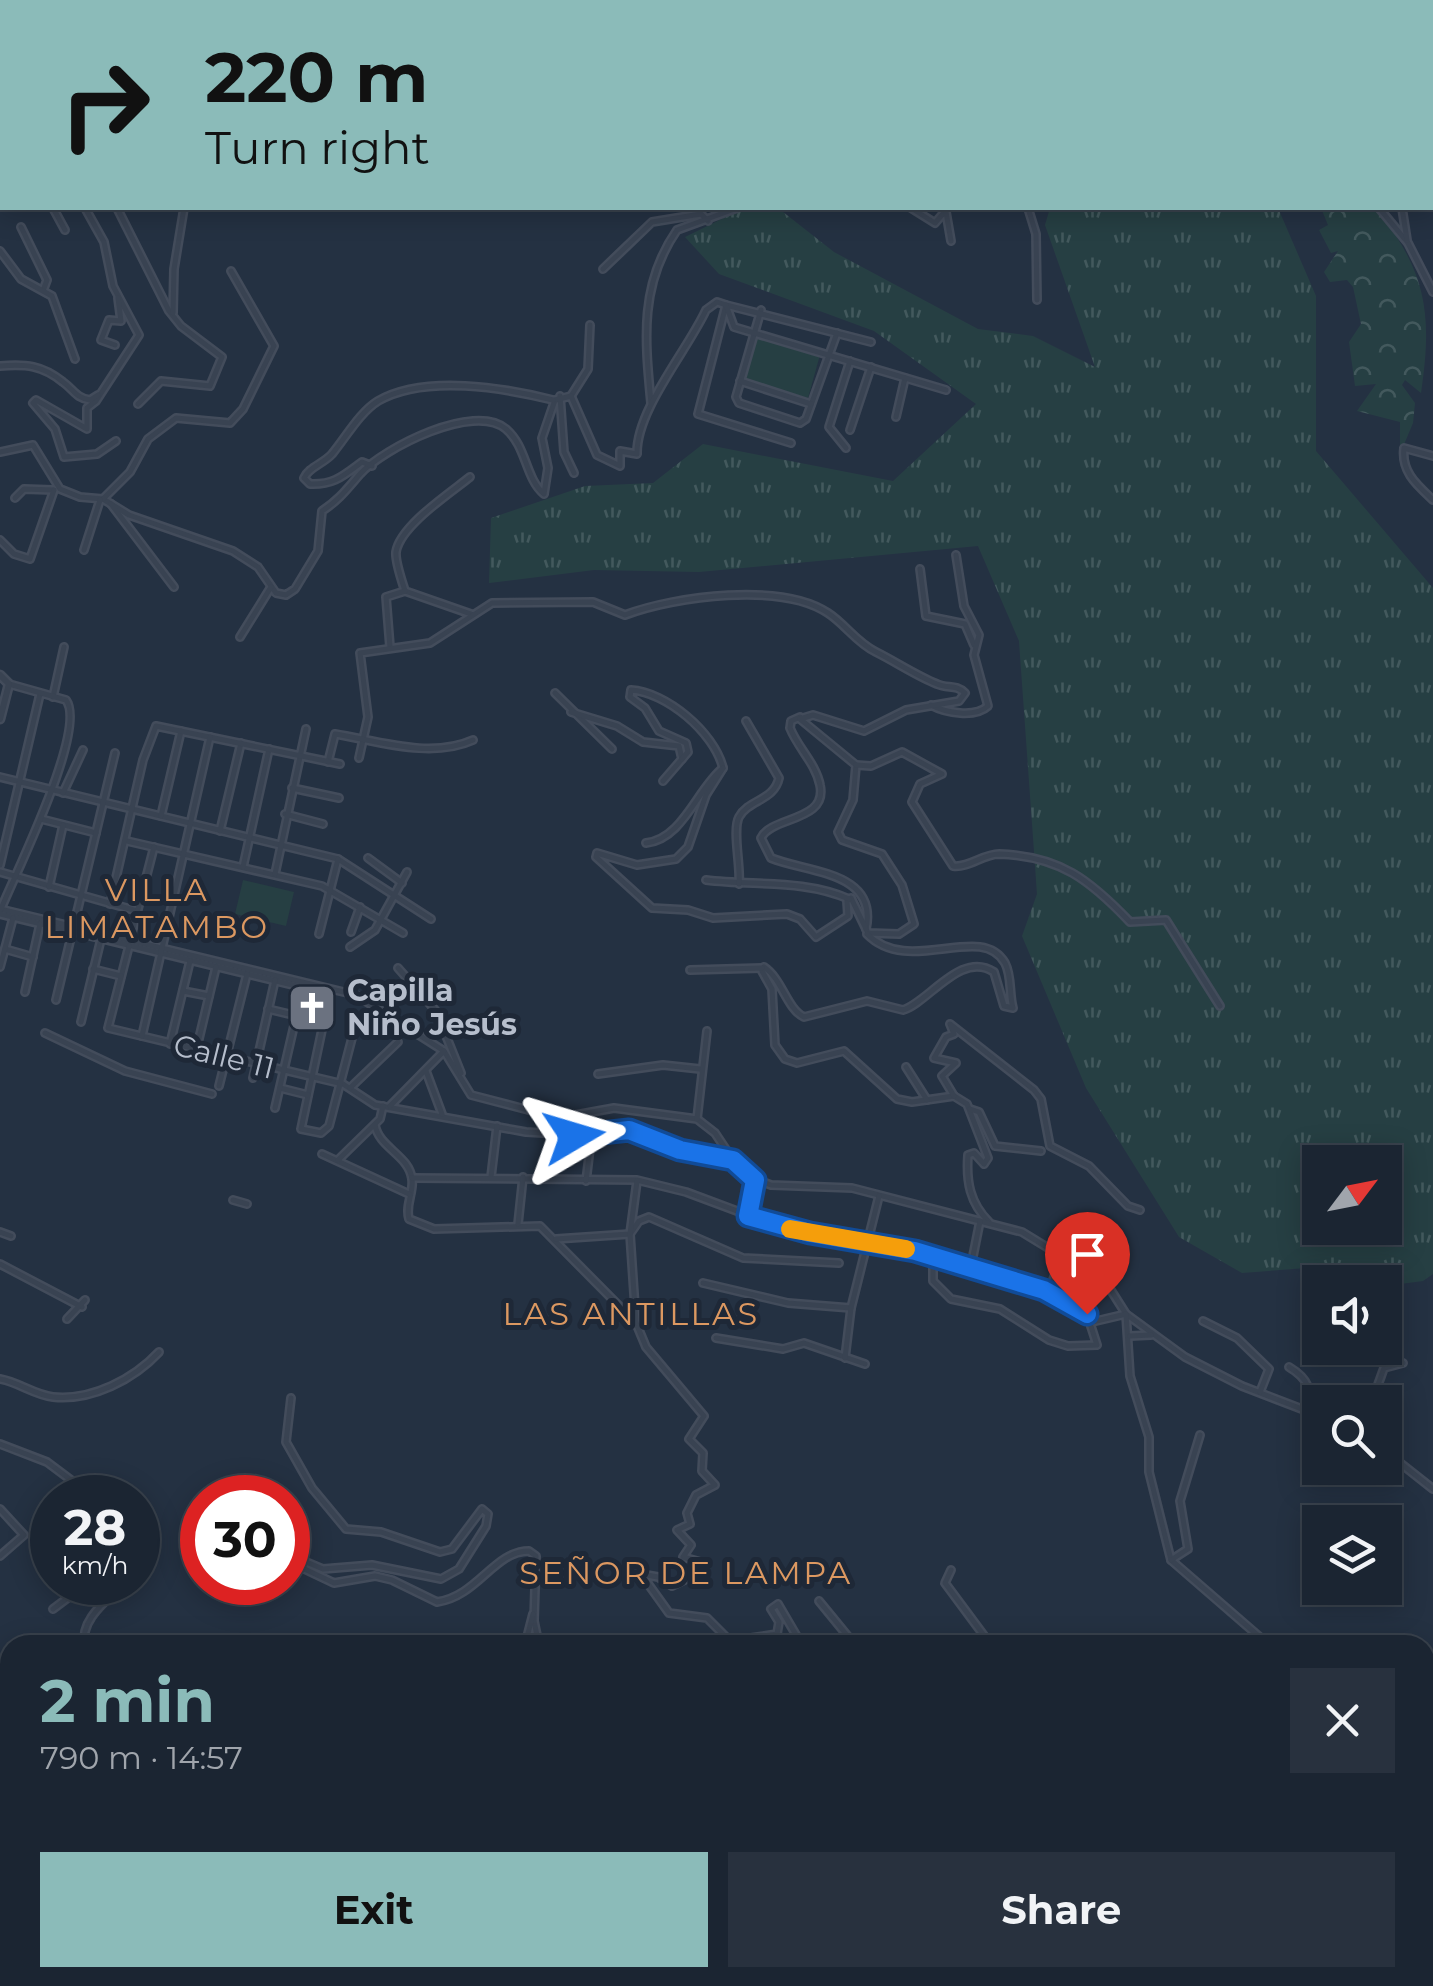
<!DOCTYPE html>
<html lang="en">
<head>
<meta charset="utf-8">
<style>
  body { margin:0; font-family:Montserrat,sans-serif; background:#28313e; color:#f1f3f6; height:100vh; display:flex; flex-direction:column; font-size:38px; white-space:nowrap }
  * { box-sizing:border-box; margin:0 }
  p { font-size:32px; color:#a0a5ac }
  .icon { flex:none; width:55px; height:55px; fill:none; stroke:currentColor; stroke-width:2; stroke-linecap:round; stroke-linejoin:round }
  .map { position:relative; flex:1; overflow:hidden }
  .side { position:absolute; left:0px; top:1635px; width:1435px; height:352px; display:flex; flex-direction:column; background:#1b2532; border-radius:30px 30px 0 0; box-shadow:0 5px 25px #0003,0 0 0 2px #39424d }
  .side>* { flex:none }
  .guide { position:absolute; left:0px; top:0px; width:1435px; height:210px; box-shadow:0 5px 25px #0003,0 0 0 2px #39424d; background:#8bbbb9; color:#111; overflow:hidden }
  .needle { width:65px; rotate:58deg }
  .controls { position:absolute; left:1302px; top:1145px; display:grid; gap:20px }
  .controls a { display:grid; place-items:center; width:100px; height:100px; border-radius:0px; background:#1b2532; box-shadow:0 5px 25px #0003,0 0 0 2px #39424d; font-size:50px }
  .speed { position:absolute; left:30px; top:1475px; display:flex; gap:20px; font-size:50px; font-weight:700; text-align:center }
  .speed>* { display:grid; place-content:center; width:130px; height:130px; border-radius:50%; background:#1b2532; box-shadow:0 5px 25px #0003,0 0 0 2px #39424d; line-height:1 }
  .speed small { font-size:25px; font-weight:400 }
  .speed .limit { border:15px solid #d22; background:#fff; color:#111 }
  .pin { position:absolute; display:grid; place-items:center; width:85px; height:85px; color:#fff; margin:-102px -42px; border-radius:50% 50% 50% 0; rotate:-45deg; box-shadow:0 0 10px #0007 }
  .pin .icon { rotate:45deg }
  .me { position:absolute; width:110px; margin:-55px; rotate:83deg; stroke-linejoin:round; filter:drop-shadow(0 0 8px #0008) }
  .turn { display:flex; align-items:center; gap:35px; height:210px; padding:0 40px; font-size:45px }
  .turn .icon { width:130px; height:130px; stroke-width:2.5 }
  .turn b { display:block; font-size:70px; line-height:85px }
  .round { display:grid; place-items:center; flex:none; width:105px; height:105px; border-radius:0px; background:#28313e }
  .headline { display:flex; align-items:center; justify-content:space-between; height:170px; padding:0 40px }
  h1 { font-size:60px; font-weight:700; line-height:75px; color:#8bbbb9 }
  .primary-button { display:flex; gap:20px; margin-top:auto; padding:20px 40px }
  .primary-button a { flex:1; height:115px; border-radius:0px; background:#8bbbb9; color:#111; font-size:40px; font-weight:700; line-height:115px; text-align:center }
  .primary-button a+a { background:#28313e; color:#f1f3f6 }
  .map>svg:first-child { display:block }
</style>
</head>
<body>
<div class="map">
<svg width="1433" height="1986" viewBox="0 0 1433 1986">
  <defs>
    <pattern id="grass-tufts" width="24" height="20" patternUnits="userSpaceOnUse" patternTransform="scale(2.5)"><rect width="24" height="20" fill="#263f43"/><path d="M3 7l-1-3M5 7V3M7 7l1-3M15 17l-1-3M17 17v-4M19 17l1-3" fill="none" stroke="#43595d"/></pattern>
    <pattern id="park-crowns" width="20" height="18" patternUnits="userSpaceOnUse" patternTransform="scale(2.5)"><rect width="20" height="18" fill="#263f43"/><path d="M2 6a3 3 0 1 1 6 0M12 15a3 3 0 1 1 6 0" fill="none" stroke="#43595d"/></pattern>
  </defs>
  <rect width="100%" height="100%" fill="#243142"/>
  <!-- grass -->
  <g fill="url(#grass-tufts)" fill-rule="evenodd">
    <path d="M744,208H778L834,252L978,329L1033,336L1095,367L1045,225L1050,208H1278L1316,296V451L1433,588V1274L1423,1281L1385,1286V1282H1348L1306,1268L1242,1273L1179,1237L1086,1088L1022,936L1037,894L1019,641L978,546L699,572L594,570L489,583L491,518L585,486L653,483L703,444L893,481L976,404L874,331L719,274L685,237ZM1320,1162H1385V1228H1320Z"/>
    <polygon points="10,1867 10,1978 970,1978 975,1986 0,1986 0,1874"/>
  </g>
  <!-- park -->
  <path fill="url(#park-crowns)" d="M1321,208H1376C1426,272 1433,312 1421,393L1405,380L1402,385L1415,403L1413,423L1400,454V422L1357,411L1376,384L1355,386L1349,342L1361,324L1353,287L1347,280L1330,282L1324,272L1338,251L1331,253L1319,230L1328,225Z"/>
  <!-- pitch -->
  <g fill="#263f43">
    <polygon points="757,337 820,355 808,398 745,380"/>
    <polygon points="243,880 294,892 286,926 235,914"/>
  </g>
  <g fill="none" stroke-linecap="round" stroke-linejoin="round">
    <!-- minor casing -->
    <g stroke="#434c5b" stroke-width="10">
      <g id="minor">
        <polyline points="55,0 56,2"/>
        <polyline points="128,0 129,2"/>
        <polyline points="166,0 167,2"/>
        <polyline points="193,0 199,2"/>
        <polyline points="364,0 364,2"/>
        <polyline points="394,0 394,2"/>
        <polyline points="418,0 419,2"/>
        <polyline points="604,0 619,2"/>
        <polyline points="642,0 661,2"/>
        <polyline points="793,0 798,2"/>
        <polyline points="35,2 42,0"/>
        <polyline points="331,2 331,0"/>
        <polyline points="508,2 512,0"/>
        <polyline points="624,2 628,0"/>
        <polyline points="0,17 2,16"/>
        <polyline points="0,30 2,39"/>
        <polyline points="0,81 2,79"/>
        <polyline points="0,113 2,118"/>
        <polyline points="1432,123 1433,123"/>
        <polyline points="0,149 2,147"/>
        <polyline points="1432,149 1433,153"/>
        <polyline points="53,208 65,230"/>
        <polyline points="85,208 104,242 113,286 139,335 96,401 87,408 87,429 36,400 33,403 55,429 64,457 97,454 116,441"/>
        <polyline points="117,208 169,311 181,326 222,357 210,386 161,381 138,404"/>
        <polyline points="911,208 935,223 948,208"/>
        <polyline points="1028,208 1036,234 1037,300"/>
        <polyline points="1379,208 1408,243 1433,292"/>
        <polyline points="1402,208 1407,240"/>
        <polyline points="946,212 951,241"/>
        <polyline points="21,227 47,280 44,288"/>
        <polyline points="0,251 21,279 52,296 75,359"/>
        <polyline points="603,269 652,222 701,214 708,221"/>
        <polyline points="761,310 736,397 739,403 800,423 806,419 837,333"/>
        <polyline points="173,313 174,269 184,208"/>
        <polyline points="115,345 101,340 109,320 121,321 118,298"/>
        <path d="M0,366C26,364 42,365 63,382C74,390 76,398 90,400L98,395"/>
        <polyline points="740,381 811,404"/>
        <polyline points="560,396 564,452 574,473"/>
        <polyline points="571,396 588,369 590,325"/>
        <path d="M651,403C645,340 639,285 677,230L737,208"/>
        <polyline points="896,417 905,378"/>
        <polyline points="850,430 871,367"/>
        <polyline points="791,443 698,414 726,305 871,342"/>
        <polyline points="846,448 829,427 850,361"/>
        <path d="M0,452L33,445L60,489L80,497L103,499L129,515L233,551L258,567L276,593L286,595L295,589L318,551L322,511C339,500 347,489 360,474C384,448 474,402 506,429C527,447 525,478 544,494L548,468L542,438L555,400L571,396L597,455L620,466V451L637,454C636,410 687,351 706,310L717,302L726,305L734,327L946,390"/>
        <path d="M1433,456L1404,448C1401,472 1417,485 1433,500"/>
        <path d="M372,466L362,462C343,476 334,485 310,484L304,478C309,467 323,464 332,454C346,437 360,412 378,401C425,374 505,388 553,400"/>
        <path d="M470,477C450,493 400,526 396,552C395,562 402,581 405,591L471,614"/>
        <polyline points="15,498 24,489 53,490"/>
        <polyline points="103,499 130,472 148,439 176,418 230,423 243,409 274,346 231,271"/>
        <polyline points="111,504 174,587"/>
        <polyline points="0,540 14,554 30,559 54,490"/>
        <polyline points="84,550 100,500"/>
        <polyline points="920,569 926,616 965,624 974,645"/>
        <polyline points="240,637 271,587"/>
        <polyline points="390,647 386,597 405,591"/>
        <polyline points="555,693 612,749"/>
        <polyline points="53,697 64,647"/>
        <path d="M931,705C946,713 975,718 988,706L974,655L979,635L964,606L956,555"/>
        <polyline points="571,712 617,726 643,742 679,746 682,759 663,781"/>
        <path d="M800,717L791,721L790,728C798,748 816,764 820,785C828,822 771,816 761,838L771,858C808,873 878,871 866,929"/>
        <path d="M359,758L368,717L360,653L430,643L492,603L593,602L625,615C675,596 782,582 828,613C845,624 857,643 876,652C896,662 917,676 937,684C948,689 956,684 965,693L959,701L906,710L864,731L813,715L800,719L856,765L853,800L838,832L842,840L882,854L902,885L914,924L899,934L868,933L851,898L847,901L848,916L816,937L800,919L787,914L713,918L688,910L652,908L596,857L597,853L637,865L676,859L688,847L706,795L723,768C714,732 666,692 631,690L630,697L645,708L659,731L686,743L688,752L682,759"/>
        <path d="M328,762L335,734C378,741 431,759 473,740"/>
        <path d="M856,765L871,766L902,752L942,774L920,784L912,802L953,866C969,868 983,854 999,854C1060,856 1090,880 1130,922L1166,920L1220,1006"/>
        <polyline points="0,777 338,859 431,919"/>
        <polyline points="292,788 339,798"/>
        <polyline points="63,793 83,750"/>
        <polyline points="285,814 323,824"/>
        <polyline points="161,816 181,731"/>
        <polyline points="41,819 96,833"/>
        <polyline points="220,831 241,743"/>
        <polyline points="127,841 322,886 403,933"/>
        <path d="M646,843C683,839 697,789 723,768"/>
        <polyline points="368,858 402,883"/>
        <polyline points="0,865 40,694"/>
        <polyline points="243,867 269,749"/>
        <polyline points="0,872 137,911"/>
        <polyline points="275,874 306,729"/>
        <path d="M706,880C754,886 804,879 849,899"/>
        <path d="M739,884C741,866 732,830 739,817C749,799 774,801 779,778L746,721"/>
        <polyline points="49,887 63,825"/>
        <polyline points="110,904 143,760 156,726 340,764"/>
        <polyline points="0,909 356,995 444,1051 471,1095 559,1118 614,1108 697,1119 715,1133 733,1160"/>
        <path d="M1,909C15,874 88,729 66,700L9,684"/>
        <polyline points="0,914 330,994"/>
        <polyline points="351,932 360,907"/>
        <polyline points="319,934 338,859"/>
        <path d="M867,934C909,977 981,921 1005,963C1012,976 1009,994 1013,1008L1004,1006L994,972C961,950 929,1002 903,1010L867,1001L804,1017C787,1009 782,979 764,967L762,971L772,989L775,1045L785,1059L797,1063L844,1051L897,1099L912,1102L954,1096L967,1104L988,1158L984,1164L974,1153L968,1155C966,1182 970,1203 989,1222"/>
        <polyline points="130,940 154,847"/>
        <polyline points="129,946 108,1028 343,1084 375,1105 526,1132 575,1135 629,1130 680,1150 733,1160 755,1179 771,1185 852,1188 1022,1232 1107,1284 1126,1314 1185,1357 1242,1386 1320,1416"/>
        <polyline points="350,947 375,930 407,872"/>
        <polyline points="5,949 33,957"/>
        <polyline points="0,967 13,918"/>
        <polyline points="398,968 436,1011 461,1073"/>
        <polyline points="93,969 121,976"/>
        <polyline points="690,970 762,968"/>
        <polyline points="183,991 209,996"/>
        <polyline points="25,992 40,924"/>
        <polyline points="330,992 301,1129 321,1133 329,1126 357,1019"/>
        <polyline points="56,1000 115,753"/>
        <polyline points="268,1009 323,1022"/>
        <polyline points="81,1022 101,939"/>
        <polyline points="45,1033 125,1071 212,1094"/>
        <polyline points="142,1036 210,737"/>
        <polyline points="170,1044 190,961"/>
        <polyline points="196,1051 216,967"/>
        <polyline points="906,1067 927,1100"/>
        <polyline points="426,1071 442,1114"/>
        <polyline points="598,1074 663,1065 700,1069"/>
        <polyline points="253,1078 275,980"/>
        <polyline points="219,1086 247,974"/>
        <polyline points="280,1088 308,1095"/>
        <polyline points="350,1088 398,1042"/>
        <polyline points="954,1096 942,1076 956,1063 934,1058 946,1037 954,1034 950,1024 1034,1090 1041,1099 1050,1146 1089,1166 1128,1206 1140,1210"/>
        <polyline points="390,1106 444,1051"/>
        <polyline points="275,1108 303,987"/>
        <polyline points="970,1109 979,1112 995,1146 1041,1151"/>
        <polyline points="697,1119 707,1031"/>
        <path d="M375,1125C379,1148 409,1155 412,1179C414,1192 405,1205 409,1219L434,1229L540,1226L636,1323L646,1347L704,1416L689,1439L703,1453L702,1471L715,1485L696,1495L687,1513L690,1524L677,1530L691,1545L683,1557L704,1563L705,1570L672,1586L658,1577L641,1574L669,1613L707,1618L730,1641L777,1634L779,1622L771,1609L778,1604L802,1645"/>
        <polyline points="322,1154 409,1194"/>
        <polyline points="338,1160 380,1119 383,1106"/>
        <polyline points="491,1177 497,1126"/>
        <polyline points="412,1178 637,1180 686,1192 780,1227 915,1251 1045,1291 1087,1314 1097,1345 1068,1346 1049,1340 1000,1309 951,1299 933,1281 933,1259"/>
        <polyline points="586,1181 592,1132"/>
        <polyline points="233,1200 247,1204"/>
        <polyline points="748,1216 755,1180"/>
        <polyline points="518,1224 523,1177"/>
        <polyline points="0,1232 11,1236"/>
        <polyline points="556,1239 630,1234 639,1221 649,1217 743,1258 839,1263"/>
        <polyline points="0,1264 82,1307"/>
        <polyline points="970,1271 980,1221"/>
        <polyline points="703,1283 788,1303 851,1308"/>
        <polyline points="1045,1290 1051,1287 1061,1253"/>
        <polyline points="67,1319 85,1300"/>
        <polyline points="1203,1321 1237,1338 1269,1369 1260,1392"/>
        <polyline points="1092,1322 1126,1314 1130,1376 1149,1437 1149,1472 1171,1560 1269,1645"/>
        <polyline points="636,1323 630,1234 637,1181"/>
        <polyline points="1130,1336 1151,1335"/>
        <polyline points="716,1338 783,1349 804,1343 865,1364"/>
        <polyline points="845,1358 851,1308 879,1196"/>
        <path d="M1289,1367C1309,1379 1311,1389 1310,1412"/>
        <path d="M0,1379C18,1382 35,1395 53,1397C92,1401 134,1379 159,1352"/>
        <polyline points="1375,1393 1378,1402"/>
        <path d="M291,1398L286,1442L312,1488L346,1529L381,1532L440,1552L452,1549L482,1509L488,1514L486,1526L459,1569L441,1579L372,1565L323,1569L292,1556L294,1564L334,1583L375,1576L392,1580L437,1602C478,1596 494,1551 529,1551L536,1556L534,1621L539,1645"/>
        <polyline points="1363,1402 1375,1393 1384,1368 1403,1363"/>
        <polyline points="0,1444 47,1462 95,1498"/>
        <polyline points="1385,1451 1433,1489"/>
        <polyline points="0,1509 24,1535 0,1556"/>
        <polyline points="1171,1560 1188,1549 1180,1501 1200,1435"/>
        <polyline points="138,1561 138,1570"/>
        <polyline points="951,1570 945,1583 991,1645"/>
        <polyline points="819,1601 855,1645"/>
        <polyline points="53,1609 89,1582"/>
        <polyline points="58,1643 59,1645"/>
        <path d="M85,1645C79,1619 109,1599 125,1582"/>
        <polyline points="525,1645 533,1614"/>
        <polyline points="0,1698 10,1727"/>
        <polyline points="6,1759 10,1745"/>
        <polyline points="0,1761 10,1761"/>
        <polyline points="0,1791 6,1790 10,1775"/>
        <polyline points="1425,1836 1433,1840"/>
        <path d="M1433,1858C1420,1878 1424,1911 1433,1932"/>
        <polyline points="887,1978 894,1986"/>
        <polyline points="902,1978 906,1986"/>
        <polyline points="927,1986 932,1978"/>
        <polyline points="1062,1986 1069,1978"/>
      </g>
    </g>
    <!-- tertiary casing -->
    <g stroke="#434c5b" stroke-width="11">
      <polyline id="tertiary" points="0,675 9,684 0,719"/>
    </g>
    <!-- minor -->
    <use href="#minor" stroke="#394352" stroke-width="5"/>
    <!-- tertiary -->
    <use href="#tertiary" stroke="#394352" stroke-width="6"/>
  </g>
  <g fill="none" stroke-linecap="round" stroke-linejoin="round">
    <!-- route casing -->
    <g stroke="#114b97" stroke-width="25">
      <polyline id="route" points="574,1136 629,1130 680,1150 733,1160 755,1180 748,1216 810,1233 915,1251 1044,1290 1087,1314"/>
    </g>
    <!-- route -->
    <use href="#route" stroke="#1a73e8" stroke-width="18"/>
    <!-- slow -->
    <polyline stroke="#f59e0b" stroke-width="18" points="790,1229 906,1249"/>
  </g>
  <!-- icons -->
  <defs>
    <g id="church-square" transform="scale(2.5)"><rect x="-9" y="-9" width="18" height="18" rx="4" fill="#6b7280" stroke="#1e2837"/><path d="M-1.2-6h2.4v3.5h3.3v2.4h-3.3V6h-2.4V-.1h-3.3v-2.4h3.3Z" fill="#fff"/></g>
  </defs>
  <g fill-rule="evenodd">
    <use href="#church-square" x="312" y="1008"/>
  </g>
  <g text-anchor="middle" stroke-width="10" stroke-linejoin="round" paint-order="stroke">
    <!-- poi labels -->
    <g font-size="30" font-weight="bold" fill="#b6becc" stroke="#1e2837" text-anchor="start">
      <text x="347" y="1001">Capilla<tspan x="347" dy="34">Niño Jesús</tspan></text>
    </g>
    <!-- street labels -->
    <g font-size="30" fill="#b6becc" stroke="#1e2837">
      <text transform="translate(224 1057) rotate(14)" y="10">Calle 11</text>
    </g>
    <!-- neighbourhood labels -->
    <g font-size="32" letter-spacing="2.5" fill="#dc9861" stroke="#1e2837">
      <text x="157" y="901">VILLA<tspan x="157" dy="37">LIMATAMBO</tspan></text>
      <text x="631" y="1325">LAS ANTILLAS</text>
      <text x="686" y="1584">SEÑOR DE LAMPA</text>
    </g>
  </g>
</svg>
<div class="controls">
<a><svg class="needle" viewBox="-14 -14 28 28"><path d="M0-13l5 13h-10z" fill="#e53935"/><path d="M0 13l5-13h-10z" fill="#a0a5ac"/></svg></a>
<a><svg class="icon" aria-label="sound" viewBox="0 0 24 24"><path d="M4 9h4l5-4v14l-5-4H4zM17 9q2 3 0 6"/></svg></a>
<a><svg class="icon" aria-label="search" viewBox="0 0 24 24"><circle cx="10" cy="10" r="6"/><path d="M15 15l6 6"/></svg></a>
<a><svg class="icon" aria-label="layers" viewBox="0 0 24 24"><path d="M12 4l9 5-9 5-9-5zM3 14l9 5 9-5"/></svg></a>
</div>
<div class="speed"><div>28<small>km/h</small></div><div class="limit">30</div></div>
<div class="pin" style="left:1087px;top:1314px;background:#d93025"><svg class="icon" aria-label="arrive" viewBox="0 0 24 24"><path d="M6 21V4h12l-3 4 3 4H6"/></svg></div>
<svg class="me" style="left:574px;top:1136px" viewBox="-20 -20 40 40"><path d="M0-17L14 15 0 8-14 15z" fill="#1a73e8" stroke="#fff" stroke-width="4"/></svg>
<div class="guide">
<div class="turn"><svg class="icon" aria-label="right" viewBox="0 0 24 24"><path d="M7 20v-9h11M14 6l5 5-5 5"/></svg><div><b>220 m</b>Turn right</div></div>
</div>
<section class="side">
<div class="headline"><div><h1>2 min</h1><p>790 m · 14:57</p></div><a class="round"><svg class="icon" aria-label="close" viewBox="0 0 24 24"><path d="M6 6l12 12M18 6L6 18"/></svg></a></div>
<div class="primary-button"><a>Exit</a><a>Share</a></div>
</section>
</div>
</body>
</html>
